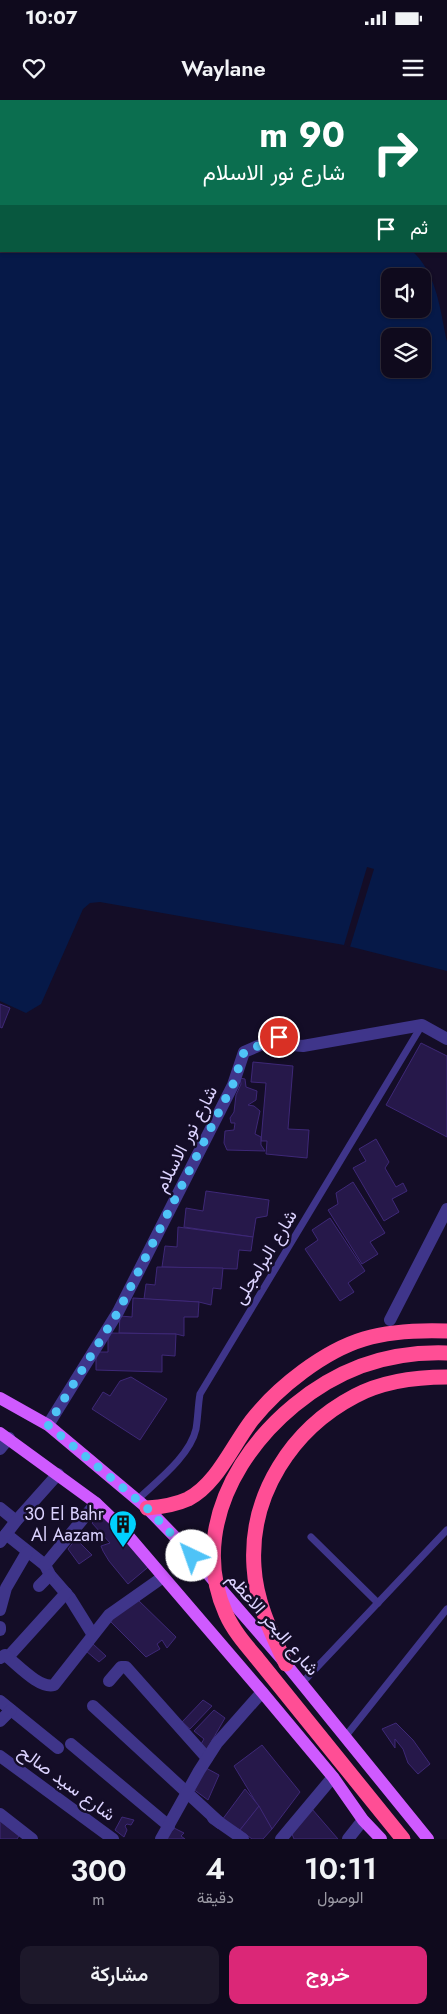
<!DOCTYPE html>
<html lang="ar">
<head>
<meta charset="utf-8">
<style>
  body { margin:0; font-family:Jost,Vazirmatn,sans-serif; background:#1d182a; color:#f1f3f6; direction:rtl; height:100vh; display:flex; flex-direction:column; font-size:19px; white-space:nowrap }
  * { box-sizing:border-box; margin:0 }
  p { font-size:16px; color:#9b9aa4 }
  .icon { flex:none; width:28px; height:28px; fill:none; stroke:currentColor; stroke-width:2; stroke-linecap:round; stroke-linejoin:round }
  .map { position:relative; height:1739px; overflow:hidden; direction:ltr }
  .drawer { display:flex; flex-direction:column; background:#0f0a1d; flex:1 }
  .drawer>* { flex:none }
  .top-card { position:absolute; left:0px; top:0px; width:448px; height:152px; box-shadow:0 1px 4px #0004,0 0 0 1px #2f2b3b; direction:rtl; background:#0b6e4f; color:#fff; overflow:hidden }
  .tools { position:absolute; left:381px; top:168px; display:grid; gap:10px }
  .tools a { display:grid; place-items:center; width:50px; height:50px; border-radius:10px; background:#0f0a1d; box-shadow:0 1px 4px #0004,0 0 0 1px #2f2b3b; font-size:25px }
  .pin { position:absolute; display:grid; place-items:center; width:42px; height:42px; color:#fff; margin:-21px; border:2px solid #fff; border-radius:50%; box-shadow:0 1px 5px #0007 }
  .me { position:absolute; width:55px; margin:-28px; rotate:318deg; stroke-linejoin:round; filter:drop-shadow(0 0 4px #0008) }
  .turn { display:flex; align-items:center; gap:18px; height:105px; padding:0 20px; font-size:22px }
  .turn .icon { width:65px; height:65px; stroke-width:2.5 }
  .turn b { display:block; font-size:35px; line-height:42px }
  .then { display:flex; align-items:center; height:48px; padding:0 20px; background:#0003; gap:10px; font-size:19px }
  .eta { display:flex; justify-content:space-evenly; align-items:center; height:85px; text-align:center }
  .eta b { font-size:30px; font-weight:600; line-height:35px }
  .button { display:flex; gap:10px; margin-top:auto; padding:10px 20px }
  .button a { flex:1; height:58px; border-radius:10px; background:#db2777; color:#fff; font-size:20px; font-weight:600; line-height:58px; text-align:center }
  .button a+a { background:#1d182a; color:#f1f3f6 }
  .status { display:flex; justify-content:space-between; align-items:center; height:35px; padding:0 25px; background:#0f0a1d; direction:ltr }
  .status svg { height:14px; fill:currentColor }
  header { display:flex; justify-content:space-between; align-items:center; height:65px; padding:0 20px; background:#0f0a1d; font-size:22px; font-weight:600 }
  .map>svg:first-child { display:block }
</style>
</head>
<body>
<div class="status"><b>10:07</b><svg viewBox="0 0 49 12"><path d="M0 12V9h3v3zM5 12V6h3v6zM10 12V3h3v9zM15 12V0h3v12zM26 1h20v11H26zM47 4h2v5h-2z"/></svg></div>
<header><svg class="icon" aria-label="menu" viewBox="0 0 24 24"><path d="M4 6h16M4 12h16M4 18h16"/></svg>Waylane<svg class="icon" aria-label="heart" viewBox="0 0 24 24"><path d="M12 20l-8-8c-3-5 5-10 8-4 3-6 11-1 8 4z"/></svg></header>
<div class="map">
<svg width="447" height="1739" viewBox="0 0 447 1739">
  <rect width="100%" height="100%" fill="#140d27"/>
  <!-- water -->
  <path fill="#061948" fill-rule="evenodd" d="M0,0L141,1H1V151H412C437,173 440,210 447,242V871L344,845L100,802L90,803L83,809L41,904L26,913L0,901ZM390,176H422V209H390ZM390,236H422V269H390Z"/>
  <!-- pier -->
  <polygon fill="#140d27" points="367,767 374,769 350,847 344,845"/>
  <!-- building -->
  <g fill="#26184a" stroke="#3e2877">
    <polygon points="0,904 10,908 2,928 0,927"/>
    <polygon points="421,943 447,956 447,1037 386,1005"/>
    <polygon points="253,962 293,966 288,1029 309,1030 307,1058 266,1054 267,1041 261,1041 266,983 251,982"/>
    <polygon points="240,978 245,979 246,987 257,991 256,1000 248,1005 254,1006 260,1011 255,1034 261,1037 261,1045 265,1051 227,1050 224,1043 225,1031 234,1030 235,1023 231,1023 230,1018 234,1012 236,995 241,984"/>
    <polygon points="376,1039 389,1062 385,1068 396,1087 403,1083 407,1091 392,1099 399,1112 384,1121 353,1068 366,1061 359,1049"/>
    <polygon points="353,1082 385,1133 370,1142 378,1154 362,1164 328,1110 338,1104 336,1093"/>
    <polygon points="206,1091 269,1100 267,1116 256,1118 253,1137 184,1127 186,1108 203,1111"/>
    <polygon points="330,1118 365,1171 348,1183 354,1192 340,1201 305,1149 318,1140 312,1130"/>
    <polygon points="178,1127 253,1137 251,1151 239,1150 237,1169 162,1167 165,1146 177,1147"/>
    <polygon points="157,1167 223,1168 221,1189 213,1188 211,1205 199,1202 144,1199 146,1184 155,1185"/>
    <polygon points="133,1198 199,1202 198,1217 184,1217 184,1236 176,1234 119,1233 120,1216 132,1217"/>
    <polygon points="108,1233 176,1234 175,1256 162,1255 162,1272 96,1270 96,1252 108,1252"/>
    <polygon points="131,1277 167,1299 140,1340 92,1309 103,1292 110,1296 120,1281"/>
    <polygon points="102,1413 153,1463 128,1484 109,1461 103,1451 101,1446 110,1443 92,1423"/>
    <polygon points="75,1440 79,1442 92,1455 79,1464 68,1449"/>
    <polygon points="137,1499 176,1537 167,1548 162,1540 157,1544 160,1549 146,1557 110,1521"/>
    <polygon points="93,1544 106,1556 99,1562 86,1551"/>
    <polygon points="203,1600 212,1606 190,1629 182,1622"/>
    <polygon points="214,1610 225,1618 206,1651 201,1644 204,1639 194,1631"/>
    <polygon points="396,1623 413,1640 430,1664 418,1674 408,1663 403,1649 395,1639 395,1648 382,1629"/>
    <polygon points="262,1645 300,1692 272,1729 234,1666"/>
    <polygon points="206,1668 219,1675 208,1700 193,1689"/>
    <polygon points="245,1689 259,1706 240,1730 222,1720"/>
    <polygon points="259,1706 272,1729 263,1739 252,1739 240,1730"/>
    <polygon points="312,1709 338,1739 294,1739 292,1734"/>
    <polygon points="122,1717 134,1720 131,1725 127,1724 125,1726 127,1730 124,1737 115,1730"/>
    <polygon points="0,1721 19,1736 17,1739 0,1739"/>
    <polygon points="170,1726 184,1733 181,1736 185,1739 163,1739"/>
  </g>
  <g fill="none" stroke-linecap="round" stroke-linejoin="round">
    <!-- service -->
    <g stroke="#3f358a" stroke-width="7">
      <path d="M137,1400C157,1381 190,1356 196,1329C198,1317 198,1305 200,1294L422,925"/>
      <polyline points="311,1437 378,1503"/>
      <polyline points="302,1583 447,1430"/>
      <polyline points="345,1637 447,1509"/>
    </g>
    <!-- minor -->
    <g stroke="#3f358a" stroke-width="12">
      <polyline points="390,1220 447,1109"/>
      <polyline points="48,1325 118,1212 233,985 244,952 279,937 292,945 303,946 422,925 447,939"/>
      <polyline points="0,1349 9,1338"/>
      <polyline points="0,1408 16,1421"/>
      <polyline points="6,1434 45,1465 50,1475 70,1498 93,1535"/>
      <polyline points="0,1442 16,1421 58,1374"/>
      <polyline points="45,1465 96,1403"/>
      <polyline points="39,1486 50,1475"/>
      <polyline points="0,1510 6,1488 27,1452"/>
      <polyline points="0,1527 0,1530"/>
      <polyline points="8,1557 66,1493"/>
      <path d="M0,1558L5,1555C17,1564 39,1589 54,1585L109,1515L163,1477"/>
      <polyline points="109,1581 121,1567 126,1567 207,1658"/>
      <polyline points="0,1601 58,1648"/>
      <polyline points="93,1606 220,1723"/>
      <polyline points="0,1621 11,1610"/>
      <polyline points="71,1644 169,1726"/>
      <polyline points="0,1656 113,1739"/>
      <polyline points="0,1714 32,1739"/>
      <polyline points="213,1718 243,1739"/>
      <polyline points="161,1739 199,1671 217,1643 262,1592"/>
      <polyline points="281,1739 333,1677"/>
      <polyline points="348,1739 363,1720"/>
    </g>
    <!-- primary -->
    <g stroke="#cf5aff" stroke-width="12">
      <polyline points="0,1298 48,1325 147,1408 181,1443 286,1564 428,1739"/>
      <polyline points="0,1333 96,1403 119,1425 262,1592 333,1677 363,1720 381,1739"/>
    </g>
    <!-- motorway -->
    <g stroke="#ff4e95" stroke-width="15">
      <path d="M147,1408C161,1407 175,1405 188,1399C217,1384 232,1346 252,1320C278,1287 324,1251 364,1239C391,1231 419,1230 447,1231"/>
      <polyline points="256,1557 403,1739"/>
      <path d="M286,1564C271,1532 256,1502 254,1467C249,1395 292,1329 355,1296C383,1281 416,1277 447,1277"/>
    </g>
    <!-- motorway-bridge -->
    <path stroke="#ff4e95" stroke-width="15" d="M256,1557C245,1544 233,1530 226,1514C180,1412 268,1301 361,1266C389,1256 418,1252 447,1253"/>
  </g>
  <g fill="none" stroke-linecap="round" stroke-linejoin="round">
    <!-- route -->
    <polyline stroke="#4fc3f7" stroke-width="9" stroke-dasharray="0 16.2" points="192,1456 147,1408 48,1325 118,1212 233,984 244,952 279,937"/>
  </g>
  <!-- icons -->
  <defs>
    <g id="building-pin" transform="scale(1.4375)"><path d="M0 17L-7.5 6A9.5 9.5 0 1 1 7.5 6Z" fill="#00d1fe" stroke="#140d27"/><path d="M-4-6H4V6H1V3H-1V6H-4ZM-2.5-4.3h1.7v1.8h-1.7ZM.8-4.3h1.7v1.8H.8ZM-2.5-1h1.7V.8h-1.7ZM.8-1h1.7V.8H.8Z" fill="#111"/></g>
  </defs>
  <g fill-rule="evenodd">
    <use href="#building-pin" x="123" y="1424"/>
  </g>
  <g text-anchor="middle" stroke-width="5" stroke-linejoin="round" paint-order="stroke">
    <!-- street labels -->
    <g font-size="18" fill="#dcd3ff" stroke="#140d27">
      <text transform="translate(186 1039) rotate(-63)" y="6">شارع نور الاسلام</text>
      <text transform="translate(265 1157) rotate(-59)" y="6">شارع البرامجلى</text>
      <text transform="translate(273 1524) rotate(49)" y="6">شارع البحر الاعظم</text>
      <text transform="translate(67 1683) rotate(36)" y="6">شارع سيد صالح</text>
    </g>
    <!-- poi labels -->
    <g font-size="18" fill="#dcd3ff" stroke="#140d27" text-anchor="end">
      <text x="104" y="1420">30 El Bahr<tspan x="104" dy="21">Al Aazam</tspan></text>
    </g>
  </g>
</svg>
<div class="tools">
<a><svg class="icon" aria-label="sound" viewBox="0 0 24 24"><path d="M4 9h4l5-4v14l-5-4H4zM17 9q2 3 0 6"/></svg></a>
<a><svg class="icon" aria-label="layers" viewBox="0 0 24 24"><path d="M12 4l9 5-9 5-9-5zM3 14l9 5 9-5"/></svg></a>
</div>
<div class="pin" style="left:279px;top:937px;background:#d93025"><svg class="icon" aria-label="arrive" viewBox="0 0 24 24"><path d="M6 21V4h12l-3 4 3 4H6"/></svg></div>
<svg class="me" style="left:192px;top:1456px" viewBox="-20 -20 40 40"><circle r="19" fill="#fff"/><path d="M0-13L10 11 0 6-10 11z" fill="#4fc3f7"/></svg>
<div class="top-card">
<div class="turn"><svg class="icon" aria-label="right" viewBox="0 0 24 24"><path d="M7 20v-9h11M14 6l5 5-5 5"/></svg><div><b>90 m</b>شارع نور الاسلام</div></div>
<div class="then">ثم<svg class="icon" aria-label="arrive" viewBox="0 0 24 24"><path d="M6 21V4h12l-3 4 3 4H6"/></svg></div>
</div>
</div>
<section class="drawer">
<div class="eta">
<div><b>10:11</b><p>الوصول</p></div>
<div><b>4</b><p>دقيقة</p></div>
<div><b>300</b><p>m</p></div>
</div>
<div class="button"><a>خروج</a><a>مشاركة</a></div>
</section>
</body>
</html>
